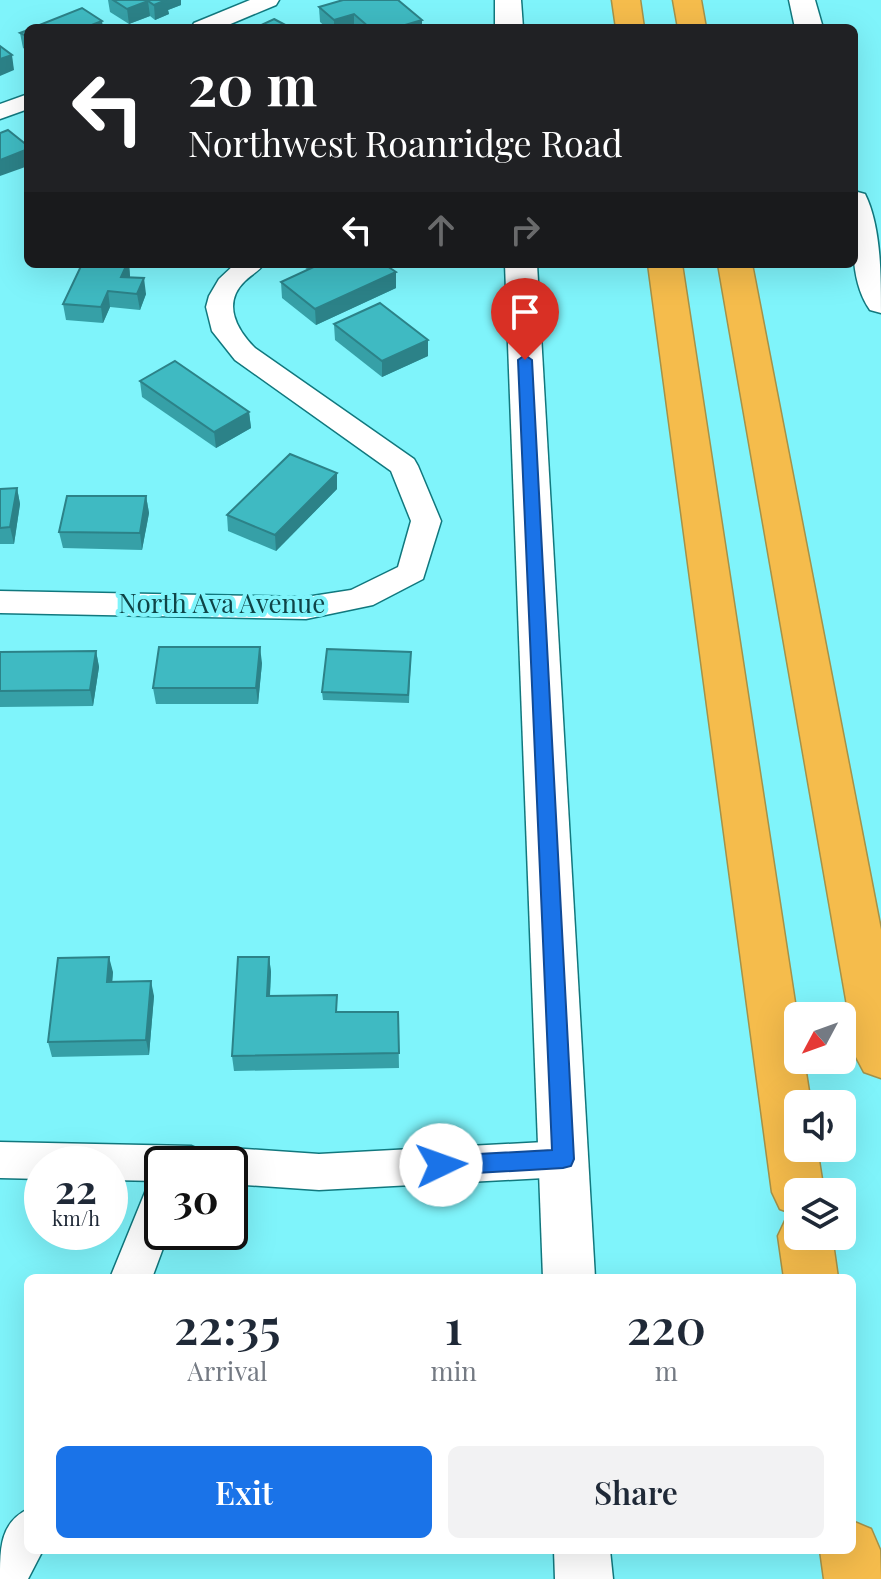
<!DOCTYPE html>
<html lang="en">
<head>
<meta charset="utf-8">
<style>
  body { margin:0; font-family:"Playfair Display",serif; background:#f2f2f3; color:#1f2937; height:100vh; display:flex; flex-direction:column; font-size:30px; white-space:nowrap }
  * { box-sizing:border-box; margin:0 }
  p { font-size:26px; color:#747a83 }
  .icon { flex:none; width:44px; height:44px; fill:none; stroke:currentColor; stroke-width:2; stroke-linecap:round; stroke-linejoin:round }
  .map { position:relative; flex:1; overflow:hidden }
  .details { position:absolute; left:24px; top:1274px; width:832px; height:280px; display:flex; flex-direction:column; background:#fff; border-radius:12px; box-shadow:0 8px 32px #0002 }
  .details>* { flex:none }
  .guide { position:absolute; left:24px; top:24px; width:834px; height:244px; border-radius:12px; box-shadow:0 8px 32px #0002; background:#202124; color:#fff; overflow:hidden }
  .needle { width:52px; rotate:229deg }
  .controls { position:absolute; left:784px; top:1002px; display:grid; gap:16px }
  .controls a { display:grid; place-items:center; width:72px; height:72px; border-radius:12px; background:#fff; box-shadow:0 8px 32px #0002; font-size:40px }
  .speed { position:absolute; left:24px; top:1146px; display:flex; gap:16px; font-size:40px; font-weight:700; text-align:center }
  .speed>* { display:grid; place-content:center; width:104px; height:104px; border-radius:50%; background:#fff; box-shadow:0 8px 32px #0002; line-height:1 }
  .speed small { font-size:20px; font-weight:400 }
  .speed .limit { border:4px solid #111; border-radius:12px; background:#fff; color:#111 }
  .pin { position:absolute; display:grid; place-items:center; width:68px; height:68px; color:#fff; margin:-82px -34px; border-radius:50% 50% 50% 0; rotate:-45deg; box-shadow:0 0 8px #0007 }
  .pin .icon { rotate:45deg }
  .me { position:absolute; width:88px; margin:-44px; rotate:87deg; stroke-linejoin:round; filter:drop-shadow(0 0 6px #0008) }
  .turn { display:flex; align-items:center; gap:28px; height:168px; padding:0 32px; font-size:36px }
  .turn .icon { width:104px; height:104px; stroke-width:2.5 }
  .turn b { display:block; font-size:56px; line-height:68px }
  .lanes { display:flex; align-items:center; height:76px; padding:0 32px; background:#0003; justify-content:center; gap:40px; direction:ltr }
  .lanes .off { opacity:.35 }
  .eta { display:flex; justify-content:space-evenly; align-items:center; height:136px; text-align:center }
  .eta b { font-size:48px; font-weight:600; line-height:56px }
  .button { display:flex; gap:16px; margin-top:auto; padding:16px 32px }
  .button a { flex:1; height:92px; border-radius:12px; background:#1a73e8; color:#fff; font-size:32px; font-weight:600; line-height:92px; text-align:center }
  .button a+a { background:#f2f2f3; color:#1f2937 }
  .map>svg:first-child { display:block }
</style>
</head>
<body>
<div class="map">
<svg width="881" height="1579" viewBox="0 0 881 1579">
  <rect width="100%" height="100%" fill="#7ff4fb"/>
  <g fill="none" stroke-linecap="round" stroke-linejoin="round">
    <!-- minor casing -->
    <g stroke="#11787e" stroke-width="3">
      <g id="minor">
        <polygon points="250,0 279,0 276,5 221,28 191,28 194,23"/>
        <polygon points="28,94 28,109 0,119 0,104"/>
        <path d="M235,264H264C259,271 251,275 245,281C222,303 236,329 255,348L414,459L418,466L441,521L423,579L373,605L306,619L0,613V591L306,597L351,590L398,567L411,521L391,471L235,360L212,331L206,307L209,296L219,279Z"/>
        <polygon points="563,1141 577,1147 583,1159 577,1171 563,1177 319,1190 230,1184 230,1164 211,1164 216,1153 230,1148 319,1154"/>
        <polygon points="0,1142 191,1146 205,1152 211,1164 162,1164 162,1232 169,1232 152,1278 110,1278 148,1185 159,1181 110,1180 110,1164 42,1164 42,1179 0,1178"/>
        <path d="M28,1509V1550H43L28,1579H0C0,1548 0,1523 28,1509Z"/>
      </g>
    </g>
    <!-- tertiary casing -->
    <g stroke="#11787e" stroke-width="3">
      <g id="tertiary">
        <polygon points="495,0 521,0 523,28 495,28"/>
        <polygon points="789,0 815,0 823,28 795,28"/>
        <path d="M854,191L865,194C881,226 881,275 881,313L870,310C847,278 854,228 854,191Z"/>
        <polygon points="505,264 537,264 595,1278 543,1278"/>
        <polygon points="554,1550 610,1550 613,1579 555,1579"/>
      </g>
    </g>
    <!-- motorway casing -->
    <g stroke="#a4924a" stroke-width="3">
      <g id="motorway">
        <polygon points="612,0 640,0 644,28 616,28"/>
        <polygon points="673,0 701,0 706,28 678,28"/>
        <polygon points="648,264 682,264 798,1022 798,1060 804,1060 811,1104 798,1104 798,1148 817,1148 824,1192 798,1192 798,1236 832,1236 838,1278 784,1278 778,1236 786,1219 797,1215 780,1209 772,1192"/>
        <polygon points="718,264 752,264 881,930 881,1078 864,1072 856,1057"/>
        <polygon points="852,1521 871,1529 880,1550 881,1579 824,1579 820,1550 852,1550"/>
      </g>
    </g>
    <!-- minor -->
    <use href="#minor" fill="#fff" fill-rule="evenodd"/>
    <!-- tertiary -->
    <use href="#tertiary" fill="#fff" fill-rule="evenodd"/>
    <!-- motorway -->
    <use href="#motorway" fill="#f5bc4c" fill-rule="evenodd"/>
  </g>
  <!-- wall -->
  <g fill="#36a0a7">
    <polygon points="108,0 181,0 181,5 168,10 169,14 155,20 150,16 129,24 110,12"/>
    <polygon points="319,7 422,28 327,28 320,22"/>
    <polygon points="28,30 28,51 23,48 20,33"/>
    <polygon points="82,264 129,264 130,277 146,294 140,310 110,307 103,323 66,320 63,304"/>
    <polygon points="303,264 384,264 396,288 316,325 282,298 281,282 308,270 304,267"/>
    <polygon points="334,324 428,356 382,377 335,340"/>
    <polygon points="140,381 249,412 251,428 216,448 142,397"/>
    <polygon points="337,473 337,489 276,551 228,531 227,515"/>
    <polygon points="17,488 20,504 14,544 0,544 0,489"/>
    <polygon points="146,496 149,513 142,550 63,548 59,532"/>
    <polygon points="96,651 99,667 93,706 0,707 0,652"/>
    <polygon points="411,652 409,703 323,700 322,692"/>
    <polygon points="262,663 258,704 156,704 153,688"/>
    <polygon points="269,957 271,972 270,996 338,1012 398,1012 399,1068 234,1071 232,1056"/>
    <polygon points="113,972 112,982 154,996 149,1055 52,1057 48,1042"/>
  </g>
  <!-- shaded-wall -->
  <g fill="#2c8288">
    <polygon points="163,0 181,0 181,5 168,10 169,14 155,20 154,5"/>
    <polygon points="148,1 150,16 129,24 127,9"/>
    <polygon points="354,14 354,28 334,28 334,20"/>
    <polygon points="422,20 422,28 395,28"/>
    <polygon points="102,21 103,28 84,28"/>
    <polygon points="12,55 14,70 0,76 0,59"/>
    <polygon points="28,149 28,166 0,176 0,160"/>
    <polygon points="127,264 129,264 130,276 123,293 121,277"/>
    <polygon points="396,272 396,288 316,325 315,309"/>
    <polygon points="144,278 146,294 140,310 137,294"/>
    <polygon points="108,291 110,307 103,323 101,307"/>
    <polygon points="428,340 428,356 382,377 382,361"/>
    <polygon points="249,412 251,428 216,448 214,432"/>
    <polygon points="337,473 337,489 276,551 275,535"/>
    <polygon points="17,488 20,504 14,544 10,527"/>
    <polygon points="146,496 149,513 142,550 140,533"/>
    <polygon points="260,647 262,663 258,704 256,688"/>
    <polygon points="96,651 99,667 93,706 90,690"/>
    <polygon points="109,957 113,972 111,997 107,982"/>
    <polygon points="269,957 271,972 269,1011 267,996"/>
    <polygon points="151,981 154,996 149,1055 146,1040"/>
  </g>
  <!-- building -->
  <g fill="#3fbac2" stroke="#2c8288" stroke-width="2">
    <polygon points="113,0 166,0 154,5 148,1 127,9"/>
    <polygon points="343,0 398,0 422,20 395,28 370,28 354,14 334,20 319,7"/>
    <polygon points="82,8 102,21 84,28 32,28"/>
    <polygon points="274,19 291,28 255,28"/>
    <polygon points="28,30 28,37 20,33"/>
    <polygon points="0,46 12,55 0,59"/>
    <polygon points="8,130 28,146 28,149 0,160 0,133"/>
    <polygon points="82,264 127,264 121,277 144,278 137,294 108,291 101,307 63,304"/>
    <polygon points="320,264 384,264 396,272 315,309 281,282"/>
    <polygon points="380,303 428,340 382,361 334,324"/>
    <polygon points="175,361 249,412 214,432 140,381"/>
    <polygon points="290,454 337,473 275,535 227,515"/>
    <polygon points="17,488 10,527 0,528 0,489"/>
    <polygon points="67,496 146,496 140,533 59,532"/>
    <polygon points="159,647 260,647 256,688 153,688"/>
    <polygon points="327,649 411,652 408,695 322,692"/>
    <polygon points="96,651 90,690 0,691 0,652"/>
    <polygon points="109,957 107,982 151,981 146,1040 48,1042 58,958"/>
    <polygon points="238,957 269,957 267,996 337,995 336,1012 398,1012 399,1053 232,1056"/>
  </g>
  <!-- route -->
  <polygon fill="#1a73e8" stroke="#114b97" stroke-width="2" points="525,355 532,360 574,1159 571,1166 563,1168 441,1175 434,1172 431,1165 434,1159 441,1156 552,1150 518,360"/>
  <g text-anchor="middle" stroke-width="8" stroke-linejoin="round" paint-order="stroke">
    <!-- street labels -->
    <g font-size="26" fill="#0f4447" stroke="#7ff4fb">
      <text x="222" y="613">North Ava Avenue</text>
    </g>
  </g>
</svg>
<div class="controls">
<a><svg class="needle" viewBox="-14 -14 28 28"><path d="M0-13l5 13h-10z" fill="#e53935"/><path d="M0 13l5-13h-10z" fill="#747a83"/></svg></a>
<a><svg class="icon" aria-label="sound" viewBox="0 0 24 24"><path d="M4 9h4l5-4v14l-5-4H4zM17 9q2 3 0 6"/></svg></a>
<a><svg class="icon" aria-label="layers" viewBox="0 0 24 24"><path d="M12 4l9 5-9 5-9-5zM3 14l9 5 9-5"/></svg></a>
</div>
<div class="speed"><div>22<small>km/h</small></div><div class="limit">30</div></div>
<div class="pin" style="left:525px;top:360px;background:#d93025"><svg class="icon" aria-label="arrive" viewBox="0 0 24 24"><path d="M6 21V4h12l-3 4 3 4H6"/></svg></div>
<svg class="me" style="left:441px;top:1165px" viewBox="-20 -20 40 40"><circle r="19" fill="#fff"/><path d="M0-13L10 11 0 6-10 11z" fill="#1a73e8"/></svg>
<div class="guide">
<div class="turn"><svg class="icon" aria-label="left" viewBox="0 0 24 24"><path d="M17 20v-9H6M10 6l-5 5 5 5"/></svg><div><b>20 m</b>Northwest Roanridge Road</div></div>
<div class="lanes"><svg class="icon" aria-label="left" viewBox="0 0 24 24"><path d="M17 20v-9H6M10 6l-5 5 5 5"/></svg><svg class="icon off" aria-label="ahead" viewBox="0 0 24 24"><path d="M12 20V5M6 11l6-6 6 6"/></svg><svg class="icon off" aria-label="right" viewBox="0 0 24 24"><path d="M7 20v-9h11M14 6l5 5-5 5"/></svg></div>
</div>
<section class="details">
<div class="eta">
<div><b>22:35</b><p>Arrival</p></div>
<div><b>1</b><p>min</p></div>
<div><b>220</b><p>m</p></div>
</div>
<div class="button"><a>Exit</a><a>Share</a></div>
</section>
</div>
</body>
</html>
